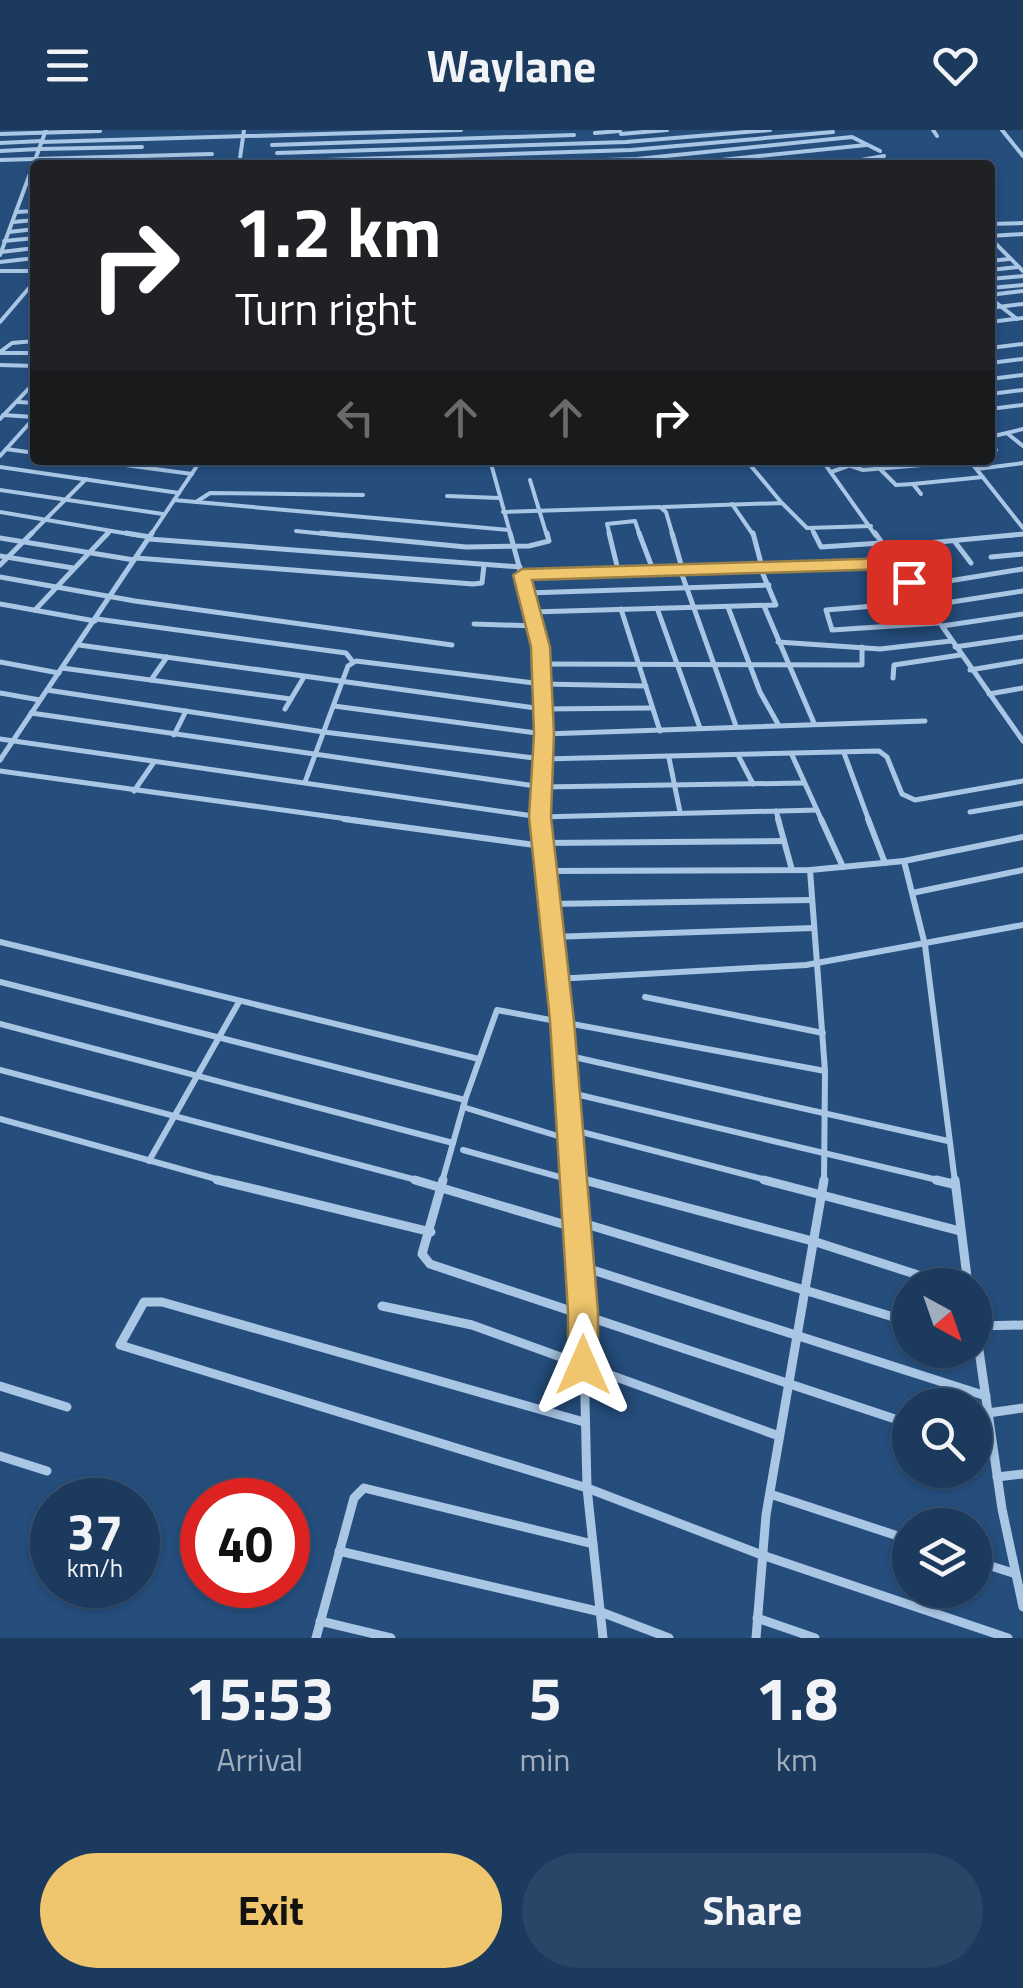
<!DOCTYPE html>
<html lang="en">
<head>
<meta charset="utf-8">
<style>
  body { margin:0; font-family:"Titillium Web",sans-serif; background:#294567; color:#f1f3f6; height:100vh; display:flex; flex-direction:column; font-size:38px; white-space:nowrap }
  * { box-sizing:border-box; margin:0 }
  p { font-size:32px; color:#a0adbc }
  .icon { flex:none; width:55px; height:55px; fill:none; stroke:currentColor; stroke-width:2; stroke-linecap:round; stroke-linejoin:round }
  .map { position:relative; height:1508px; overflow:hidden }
  .panel { display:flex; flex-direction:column; background:#1c3a5e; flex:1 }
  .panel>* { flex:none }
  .top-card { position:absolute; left:30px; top:30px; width:965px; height:305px; border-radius:10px; box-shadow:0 2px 8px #0004,0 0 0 2px #3a5473; background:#202124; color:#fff; overflow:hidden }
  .needle { width:65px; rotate:140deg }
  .fabs { position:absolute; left:892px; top:1138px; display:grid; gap:20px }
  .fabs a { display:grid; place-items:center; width:100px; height:100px; border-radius:50%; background:#1c3a5e; box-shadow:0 2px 8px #0004,0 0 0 2px #3a5473; font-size:50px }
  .speed { position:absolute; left:30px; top:1348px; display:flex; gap:20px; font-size:50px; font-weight:700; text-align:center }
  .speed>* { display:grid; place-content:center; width:130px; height:130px; border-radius:50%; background:#1c3a5e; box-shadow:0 2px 8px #0004,0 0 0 2px #3a5473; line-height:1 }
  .speed small { font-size:25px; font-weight:400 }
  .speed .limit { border:15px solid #d22; background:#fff; color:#111 }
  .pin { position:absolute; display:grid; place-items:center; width:85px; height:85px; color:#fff; margin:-42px; border-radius:20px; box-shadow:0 5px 15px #0006 }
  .me { position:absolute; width:110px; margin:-55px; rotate:0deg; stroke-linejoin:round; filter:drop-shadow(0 0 8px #0008) }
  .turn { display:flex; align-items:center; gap:35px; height:210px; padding:0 40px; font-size:45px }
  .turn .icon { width:130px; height:130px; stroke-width:2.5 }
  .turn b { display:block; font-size:70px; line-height:85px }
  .lanes { display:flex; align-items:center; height:95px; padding:0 40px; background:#0003; justify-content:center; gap:50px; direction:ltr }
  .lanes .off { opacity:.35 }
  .eta { display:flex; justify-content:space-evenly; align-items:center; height:170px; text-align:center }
  .eta b { font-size:60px; font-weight:700; line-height:70px }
  .action { display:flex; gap:20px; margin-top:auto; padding:20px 40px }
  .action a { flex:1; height:115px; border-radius:60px; background:#efc56d; color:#111; font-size:40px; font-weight:700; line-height:115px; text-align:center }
  .action a+a { background:#294567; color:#f1f3f6 }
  header { display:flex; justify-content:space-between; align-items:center; height:130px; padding:0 40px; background:#1c3a5e; font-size:45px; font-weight:700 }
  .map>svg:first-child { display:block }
</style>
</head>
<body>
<header><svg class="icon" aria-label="menu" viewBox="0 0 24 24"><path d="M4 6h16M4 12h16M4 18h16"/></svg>Waylane<svg class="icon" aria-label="heart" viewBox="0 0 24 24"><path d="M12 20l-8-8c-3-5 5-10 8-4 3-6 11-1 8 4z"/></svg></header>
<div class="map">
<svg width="1023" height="1508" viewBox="0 0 1023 1508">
  <rect width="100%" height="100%" fill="#254e7d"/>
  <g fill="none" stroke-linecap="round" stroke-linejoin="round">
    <!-- minor-far3 -->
    <g stroke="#a9c6e5" stroke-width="4">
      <polyline points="933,0 937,6"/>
      <polyline points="1002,0 1023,26"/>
      <polyline points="595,3 620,1"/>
      <polyline points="0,4 100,1"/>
      <polyline points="621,4 667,0"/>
      <polyline points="42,12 461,0"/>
      <polyline points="0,13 42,11"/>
      <polyline points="272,15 574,5"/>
      <polyline points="39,19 142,17"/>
      <polyline points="0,21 39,19"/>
      <polyline points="277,23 626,12 770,0"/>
      <polyline points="0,30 212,24"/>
      <polyline points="326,30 631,20 833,2"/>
      <polyline points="239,33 267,32"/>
      <polyline points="117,35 139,33"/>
      <polyline points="239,35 244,0"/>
      <polyline points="441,35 637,29 852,7 880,21"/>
      <polyline points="673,35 866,15"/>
      <polyline points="833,35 884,26"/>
      <polyline points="868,35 893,31 901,35"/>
      <polyline points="16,82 35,81"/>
      <polyline points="13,92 35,90"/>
      <polyline points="990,94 1023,93"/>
      <polyline points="9,102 35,99"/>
      <polyline points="990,106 1023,104"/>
      <polyline points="990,108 1023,141"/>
      <polyline points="4,111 35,108"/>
      <polyline points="1,122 35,118"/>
      <polyline points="0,125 46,0"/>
      <polyline points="990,131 1009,129"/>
      <polyline points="0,132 35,128"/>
      <polyline points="990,140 1019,137"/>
      <polyline points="0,141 35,141"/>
      <polyline points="990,149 1023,146"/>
      <polyline points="990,158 1023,155"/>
      <polyline points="990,165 1023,161"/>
      <polyline points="990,168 1017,189"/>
      <polyline points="990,178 1023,174"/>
      <polyline points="0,192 35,151"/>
      <polyline points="990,192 1023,188"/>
      <polyline points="990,218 1023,214"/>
      <polyline points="0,222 12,213 35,211"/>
      <polyline points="1,223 35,223"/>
      <polyline points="990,233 1023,229"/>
      <polyline points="0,235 35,236"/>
      <polyline points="990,249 1023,245"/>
      <polyline points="990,264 1023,260"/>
      <polyline points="18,272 35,273"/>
      <polyline points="990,279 1023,275"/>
      <polyline points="3,285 34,287"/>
      <polyline points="0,289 35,252"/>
      <polyline points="1008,304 1023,316"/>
      <polyline points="990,307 1023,299"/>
      <polyline points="6,319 35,323"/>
      <polyline points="990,321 996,320"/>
      <polyline points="0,326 35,287"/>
      <polyline points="88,330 192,344"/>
      <polyline points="490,330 511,406"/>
      <polyline points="822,330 876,406"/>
      <polyline points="970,331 1023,398"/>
      <polyline points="490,333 575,330"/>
      <polyline points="751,336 781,372"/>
      <polyline points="851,336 863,340 970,331"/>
      <polyline points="0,337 179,363"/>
      <polyline points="880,339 896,355 913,354"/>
      <polyline points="977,339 1023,333"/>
      <polyline points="831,342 865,330"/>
      <polyline points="530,350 547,406"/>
      <polyline points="0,360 163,384"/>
      <polyline points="921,364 913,354 983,347"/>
      <polyline points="447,366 499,368"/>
      <polyline points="174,370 509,400"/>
      <polyline points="196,372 210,363 363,365"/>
      <polyline points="732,374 754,406"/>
      <polyline points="663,377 782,373 807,398 871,396"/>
      <polyline points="0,382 141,406"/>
      <polyline points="503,382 660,377 666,382 673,406"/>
      <polyline points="812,399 815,406"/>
      <polyline points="296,401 344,406"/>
      <polyline points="29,406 86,349"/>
      <polyline points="106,406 110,401"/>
      <polyline points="150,406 201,330"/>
      <polyline points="610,406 607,394 635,391 640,406"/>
      <polyline points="1007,406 1023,404"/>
    </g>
    <!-- minor-far2 -->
    <g stroke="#a9c6e5" stroke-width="5">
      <polyline points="126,403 150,407"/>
      <polyline points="321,403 466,417 529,416 549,411 547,403"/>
      <polyline points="510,403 541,517 544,604 540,691"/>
      <polyline points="609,403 618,440"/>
      <polyline points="639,403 653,440"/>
      <polyline points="672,403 682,438"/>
      <polyline points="753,403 762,437"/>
      <polyline points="814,403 821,417 881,413"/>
      <polyline points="875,403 938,491"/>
      <polyline points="0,408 134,430"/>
      <polyline points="149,409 520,437"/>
      <polyline points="955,412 971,433"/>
      <polyline points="0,426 73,438"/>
      <polyline points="991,427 1023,424"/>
      <polyline points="136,428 473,454 482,453 484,435"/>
      <polyline points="940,433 928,413 1023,404"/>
      <polyline points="0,435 32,403"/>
      <polyline points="896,435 926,433"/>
      <polyline points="680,439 736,596"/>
      <polyline points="522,445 894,434"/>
      <polyline points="0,447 135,471 452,515"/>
      <polyline points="912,457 1023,439"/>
      <polyline points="527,463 769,455"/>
      <polyline points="923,472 826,480 832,500 939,493"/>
      <polyline points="0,474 95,491"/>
      <polyline points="764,476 814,593"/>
      <polyline points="926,476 1023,461"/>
      <polyline points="728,477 760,562 778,594"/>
      <polyline points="657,478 700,598"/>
      <polyline points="621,479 660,601"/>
      <polyline points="35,480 108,403"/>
      <polyline points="532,482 776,475 760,437"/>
      <polyline points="1023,484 942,496 1023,611"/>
      <polyline points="97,489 346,523 353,532"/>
      <polyline points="474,494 535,496"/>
      <polyline points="778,512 880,519 951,511"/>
      <polyline points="79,515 543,579 652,578"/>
      <polyline points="955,517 1023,507"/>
      <polyline points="0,532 59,543"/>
      <polyline points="540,534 862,535 862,517"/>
      <polyline points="62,538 291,569"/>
      <polyline points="970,540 1023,531"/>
      <polyline points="893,548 894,535 960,525"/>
      <polyline points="151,550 167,527"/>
      <polyline points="47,560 324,602 542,629 879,621 887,627 902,664 915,670 1023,651"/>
      <polyline points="0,563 40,570"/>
      <polyline points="989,564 1023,558"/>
      <polyline points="334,576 544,604 925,591"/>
      <polyline points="285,579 304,547"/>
      <polyline points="31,583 542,657 804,653"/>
      <polyline points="174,605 186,581"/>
      <polyline points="0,609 540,687 817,680"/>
      <polyline points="844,623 869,691"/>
      <polyline points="792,625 822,691"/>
      <polyline points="739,627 753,654"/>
      <polyline points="669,628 680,682"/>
      <polyline points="0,630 152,403"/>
      <polyline points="0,641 362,691"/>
      <polyline points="305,652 348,536 356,531 542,554 646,556"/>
      <polyline points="134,661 154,632"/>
      <polyline points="776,681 779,691"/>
      <polyline points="970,682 1023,673"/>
    </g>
    <!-- minor-far1 -->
    <g stroke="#a9c6e5" stroke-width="6">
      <polyline points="344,689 542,716"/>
      <polyline points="540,689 562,891 574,1052"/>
      <polyline points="778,689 792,740"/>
      <polyline points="821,689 843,737"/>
      <polyline points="868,689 885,733"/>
      <polyline points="542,713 784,711"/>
      <polyline points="904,731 925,815 955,1052"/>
      <polyline points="810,740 825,941 824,1052"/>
      <polyline points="545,741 810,740 904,731 1023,707"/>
      <polyline points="912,763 1023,740"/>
      <polyline points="548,774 811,770"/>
      <polyline points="551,807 814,798"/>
      <polyline points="0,812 479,929"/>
      <polyline points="555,849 806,835 1023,795"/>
      <polyline points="0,852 465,970"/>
      <polyline points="645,867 823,903"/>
      <polyline points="0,894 453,1013"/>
      <polyline points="565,925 948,1011"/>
      <polyline points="0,940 424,1052"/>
      <polyline points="567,962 946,1052"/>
      <polyline points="463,977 571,1010"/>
      <polyline points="0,989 227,1052"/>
      <polyline points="570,999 774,1052"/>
      <polyline points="463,1020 574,1051"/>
      <polyline points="149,1031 239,872"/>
      <polyline points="573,1047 593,1052"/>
      <polyline points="442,1052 466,967 497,880 825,941"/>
    </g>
    <!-- minor -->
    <g stroke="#a9c6e5" stroke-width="9">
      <polyline points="217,1050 431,1102"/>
      <polyline points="415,1050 576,1098"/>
      <polyline points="443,1050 422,1124 430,1134 910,1294"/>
      <polyline points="570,1050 574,1051"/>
      <polyline points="573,1050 583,1183 587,1358 603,1508"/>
      <polyline points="584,1050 816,1112 949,1155"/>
      <polyline points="764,1050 960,1101"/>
      <polyline points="936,1050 953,1054"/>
      <polyline points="955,1050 968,1155"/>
      <polyline points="576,1091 910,1192"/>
      <polyline points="580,1136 986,1266"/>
      <polyline points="382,1176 472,1195 779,1306"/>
      <polyline points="975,1193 1002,1379 1023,1477"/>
      <polyline points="976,1196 1023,1195"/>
      <polyline points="0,1256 67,1277"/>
      <polyline points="988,1283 1023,1278"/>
      <polyline points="584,1292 162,1172 144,1172 120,1215 587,1358 762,1425 1008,1508"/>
      <polyline points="975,1314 992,1319"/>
      <polyline points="0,1326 47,1341"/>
      <polyline points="997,1347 1023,1344"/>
      <polyline points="770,1364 910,1410"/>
      <polyline points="339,1421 601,1482 669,1508"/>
      <polyline points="975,1431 1013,1443"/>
      <polyline points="757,1488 815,1508"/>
      <polyline points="320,1491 391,1508"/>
      <polyline points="316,1508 354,1368 364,1358 593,1414"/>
      <polyline points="756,1508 766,1385 824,1050"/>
    </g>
  </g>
  <!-- route -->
  <path fill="#efc56d" stroke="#9b8047" stroke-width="2.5" d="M894,428C904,431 919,448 915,456H902L890,439L532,450L550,517L554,604L551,687L574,891L598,1182V1235L594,1245L583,1249L572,1245L568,1235V1182L550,891L529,687L534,604L531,517L513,445L522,439Z"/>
</svg>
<div class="fabs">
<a><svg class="needle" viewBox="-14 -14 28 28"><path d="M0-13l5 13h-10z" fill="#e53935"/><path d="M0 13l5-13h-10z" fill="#a0adbc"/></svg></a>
<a><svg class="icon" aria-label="search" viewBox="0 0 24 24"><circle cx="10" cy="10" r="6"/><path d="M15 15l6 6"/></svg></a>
<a><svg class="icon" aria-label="layers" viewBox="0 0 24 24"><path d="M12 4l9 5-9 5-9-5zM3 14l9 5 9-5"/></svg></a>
</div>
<div class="speed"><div>37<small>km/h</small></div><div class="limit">40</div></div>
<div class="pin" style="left:909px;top:452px;background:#d93025"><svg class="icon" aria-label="arrive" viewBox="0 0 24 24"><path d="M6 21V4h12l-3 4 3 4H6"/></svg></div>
<svg class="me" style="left:583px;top:1235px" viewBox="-20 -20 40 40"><path d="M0-17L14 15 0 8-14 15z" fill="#efc56d" stroke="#fff" stroke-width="4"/></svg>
<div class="top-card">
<div class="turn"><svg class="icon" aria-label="right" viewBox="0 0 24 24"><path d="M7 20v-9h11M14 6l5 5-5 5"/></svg><div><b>1.2 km</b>Turn right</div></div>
<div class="lanes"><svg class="icon off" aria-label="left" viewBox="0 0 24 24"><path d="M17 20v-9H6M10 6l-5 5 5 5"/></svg><svg class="icon off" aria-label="ahead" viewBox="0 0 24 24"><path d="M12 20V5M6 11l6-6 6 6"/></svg><svg class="icon off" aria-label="ahead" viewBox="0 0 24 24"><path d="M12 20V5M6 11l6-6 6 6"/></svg><svg class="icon" aria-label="right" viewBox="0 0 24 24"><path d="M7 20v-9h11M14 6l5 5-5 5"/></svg></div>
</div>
</div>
<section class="panel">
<div class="eta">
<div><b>15:53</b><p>Arrival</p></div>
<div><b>5</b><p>min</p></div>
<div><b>1.8</b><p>km</p></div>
</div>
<div class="action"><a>Exit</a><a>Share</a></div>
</section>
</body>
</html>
